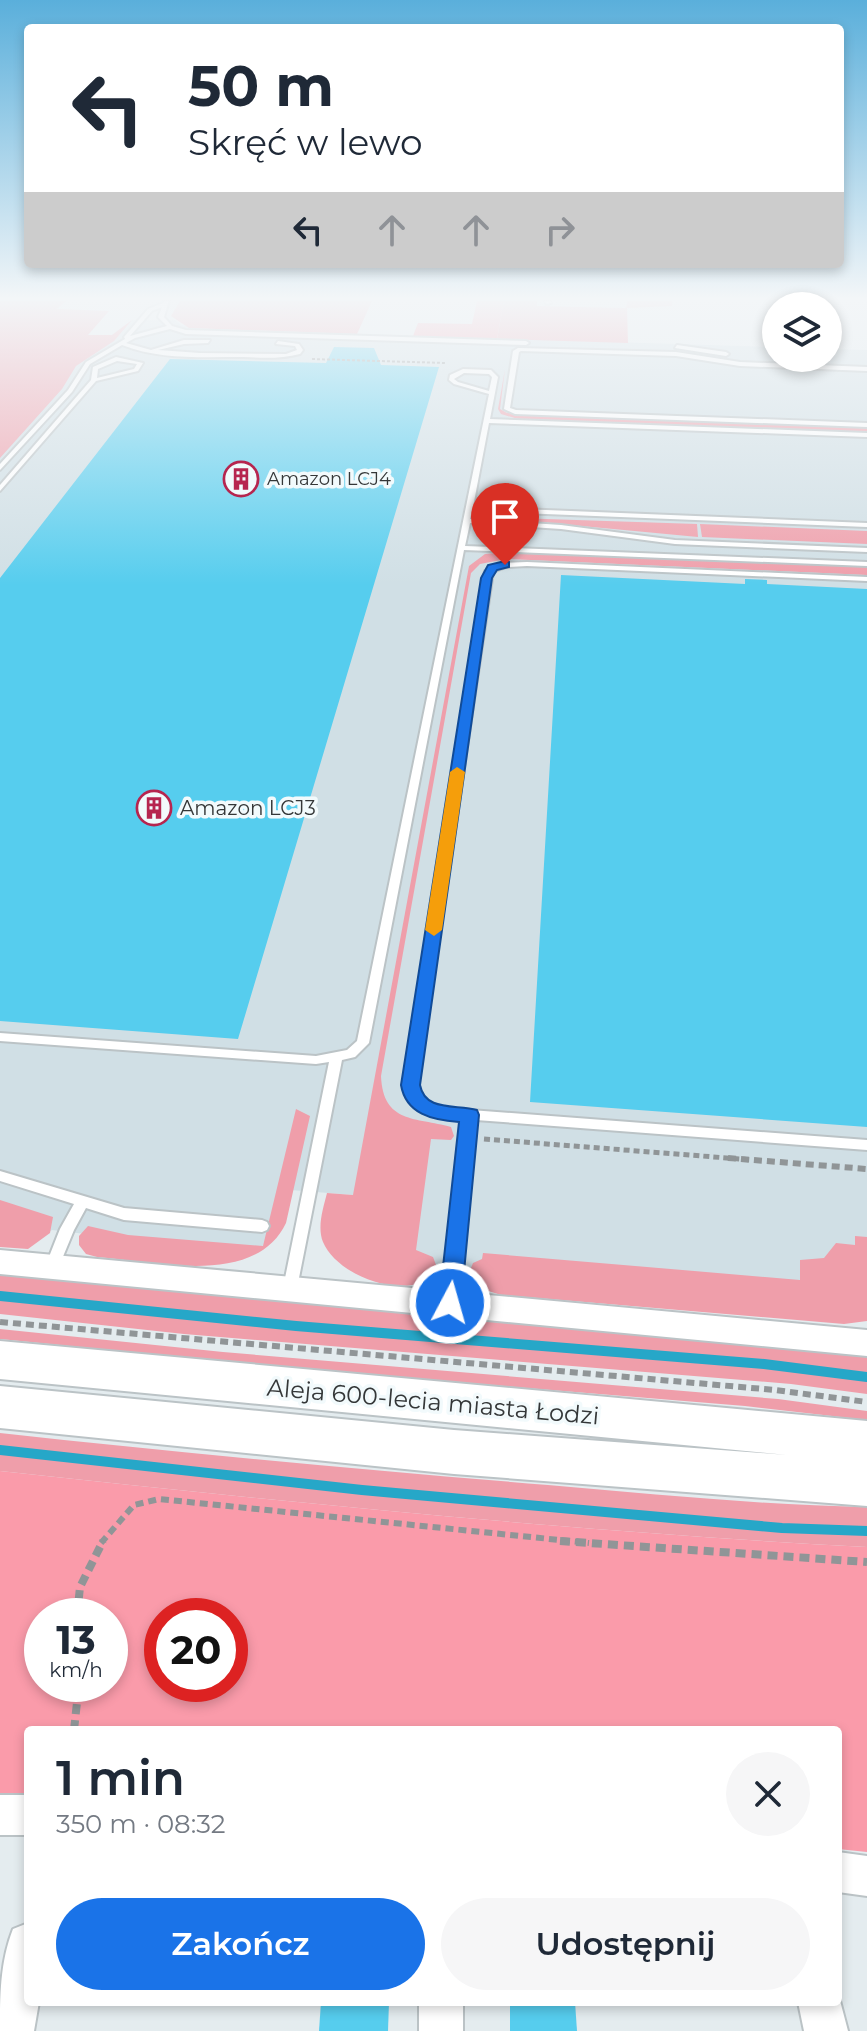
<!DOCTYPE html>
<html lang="pl">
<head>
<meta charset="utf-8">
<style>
  body { margin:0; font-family:Montserrat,sans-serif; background:#f6f6f7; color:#1f2937; height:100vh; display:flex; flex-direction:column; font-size:30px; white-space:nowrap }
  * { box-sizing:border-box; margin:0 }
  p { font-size:26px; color:#747a83 }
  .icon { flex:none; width:44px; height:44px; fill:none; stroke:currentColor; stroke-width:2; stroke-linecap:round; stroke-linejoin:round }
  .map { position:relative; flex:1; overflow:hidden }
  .side { position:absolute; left:24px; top:1726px; width:818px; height:280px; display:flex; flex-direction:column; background:#fff; border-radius:8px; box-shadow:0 4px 12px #0003 }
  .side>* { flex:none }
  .hud { position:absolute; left:24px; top:24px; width:820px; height:244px; border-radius:8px; box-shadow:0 4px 12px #0003; background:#fff; color:#1f2937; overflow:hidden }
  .tools { position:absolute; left:762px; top:292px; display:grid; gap:16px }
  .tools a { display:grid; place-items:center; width:80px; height:80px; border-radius:50%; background:#fff; box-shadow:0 4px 12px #0003; font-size:40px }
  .speed { position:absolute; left:24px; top:1598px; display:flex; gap:16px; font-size:40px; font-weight:700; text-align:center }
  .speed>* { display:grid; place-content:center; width:104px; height:104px; border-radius:50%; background:#fff; box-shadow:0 4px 12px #0003; line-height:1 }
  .speed small { font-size:20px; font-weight:400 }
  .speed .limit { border:12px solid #d22; background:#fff; color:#111 }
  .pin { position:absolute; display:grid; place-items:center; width:68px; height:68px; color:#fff; margin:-82px -34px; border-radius:50% 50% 50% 0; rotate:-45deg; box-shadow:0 0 8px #0007 }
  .pin .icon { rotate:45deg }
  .me { position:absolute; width:88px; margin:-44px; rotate:6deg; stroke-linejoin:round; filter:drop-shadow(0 0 6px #0008) }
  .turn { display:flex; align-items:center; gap:28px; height:168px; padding:0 32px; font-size:36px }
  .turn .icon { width:104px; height:104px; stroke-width:2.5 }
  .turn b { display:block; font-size:56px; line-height:68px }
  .lanes { display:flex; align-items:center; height:76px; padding:0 32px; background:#0003; justify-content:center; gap:40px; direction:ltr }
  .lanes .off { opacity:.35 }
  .round { display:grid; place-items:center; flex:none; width:84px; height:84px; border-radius:42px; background:#f6f6f7 }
  .headline { display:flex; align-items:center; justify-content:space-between; height:136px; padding:0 32px }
  h1 { font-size:48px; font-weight:600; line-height:60px }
  .cta { display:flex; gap:16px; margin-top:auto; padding:16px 32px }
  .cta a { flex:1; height:92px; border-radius:48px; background:#1a73e8; color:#fff; font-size:32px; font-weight:600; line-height:92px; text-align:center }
  .cta a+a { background:#f6f6f7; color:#1f2937 }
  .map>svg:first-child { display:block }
</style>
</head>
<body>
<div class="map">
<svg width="867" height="2031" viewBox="0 0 867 2031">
  <rect width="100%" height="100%" fill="#e4ecef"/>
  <!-- built -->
  <polygon fill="#d0dfe5" points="132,320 175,320 181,325 200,329 776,347 776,358 828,358 828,349 867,350 867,1289 435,1269 353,1195 291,1190 268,1243 254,1254 52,1230 34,1242 0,1239 0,430 87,335 112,335"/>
  <!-- green -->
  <g fill="#ef9eaa">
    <polygon points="0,301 66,301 57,309 109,311 88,335 112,335 132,320 114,341 76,366 62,389 0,458"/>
    <polygon points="180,301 372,301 357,334 189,328 171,316"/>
    <polygon points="504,301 537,301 537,306 626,308 627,301 672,301 672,306 627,308 628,343 497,339"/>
    <polygon points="505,369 500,409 507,413 867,426 867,432 518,419 501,414 498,409"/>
    <polygon points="516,518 697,524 698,537 518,520"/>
    <polygon points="700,524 867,531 867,544 702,537"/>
    <path d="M506,552L867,567V575L506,559L480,564L471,573L381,1076C383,1124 416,1117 451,1127L454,1136L451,1140L431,1139L416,1250L433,1257L438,1270C413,1304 338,1278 323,1242C317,1227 323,1209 327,1193L353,1195L469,566L485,554Z"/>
    <path d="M296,1109L310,1116L286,1223C255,1288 154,1261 97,1257L86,1254L79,1245V1236L88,1226L128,1235L263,1246Z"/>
    <polygon points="0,1200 53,1217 50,1233 28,1249 0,1247"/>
    <polygon points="855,1236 867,1237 867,1321 844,1324 501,1295 476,1287 469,1273 473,1263 482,1259 483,1253 800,1280 800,1260 824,1258 836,1243 855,1245"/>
    <polygon points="0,1275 867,1357 867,1394 791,1384 184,1334 0,1314"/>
    <polygon points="0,1329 223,1352 778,1399 867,1411 867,1420 745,1406 298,1369 0,1339"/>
    <path d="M0,1433C182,1453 365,1470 548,1485C654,1494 760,1505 867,1507V1547C578,1532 288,1502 0,1471Z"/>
  </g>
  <!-- forest -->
  <g fill="#fa9baa" fill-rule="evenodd">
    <polygon points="477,301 504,301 497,339 413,336 418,323 472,324"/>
    <path d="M0,1471C288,1502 578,1532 867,1547V1852L838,1849V1730H28V1796L0,1794ZM42,1616H110V1684H42ZM162,1616H230V1684H162Z"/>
  </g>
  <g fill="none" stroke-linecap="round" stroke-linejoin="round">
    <!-- stream -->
    <g stroke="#26a7c8" stroke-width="10">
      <polyline points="0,1296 296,1326 764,1364 867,1377"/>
      <polyline points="0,1450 362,1490 782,1528 867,1531"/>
    </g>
  </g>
  <!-- building -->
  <g fill="#56cdee">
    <polygon points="334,347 374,348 381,365 439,367 238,1039 0,1021 0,578 170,359 326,363"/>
    <polygon points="561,575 745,584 745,579 767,580 767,584 867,589 867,1127 530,1102"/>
    <polygon points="321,2002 389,2002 388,2031 319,2031"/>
    <polygon points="510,2002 575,2002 577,2031 510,2031"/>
  </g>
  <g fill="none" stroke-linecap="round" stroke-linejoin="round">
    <!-- service casing -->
    <g stroke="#bbc3c6" stroke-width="4">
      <g id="service">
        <path d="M164,301H169L164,317L172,326L186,330L526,341L529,343L526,345L186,334L170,329L135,338L126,343L151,350L184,340H210L208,343L184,344L158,350L200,353L286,354L297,350L295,346L276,344L278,341L299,344L303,350L300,354C281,359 262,358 243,357C204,357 159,360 122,345L90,364L72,392L0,470V464L68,390L86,362L125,339L124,337L148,309L163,303ZM162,307L158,317L167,326L130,336L152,311Z"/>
        <polygon points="545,301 550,301 551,303 546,304"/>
        <polygon points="677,345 726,352 729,354 726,356 675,348"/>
        <polygon points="518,348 676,352 740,362 867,367 867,371 740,366 676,356 521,351 519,352 510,408 516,410 867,423 867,427 515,414 504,409 513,351"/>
        <path d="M116,357L143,363L138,371L96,381L0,491V485L91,380L93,367ZM117,361L137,364L134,369L97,378L98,369Z"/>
        <path d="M463,369L491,370L498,377L490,419L867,433V437L489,423L473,507L867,523V527L472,511L470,519L561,525L675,540L867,548V552L675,544L561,529L470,523L465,546L867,562V566L464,550L369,1043L355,1057L342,1060L297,1288L295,1292L290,1294L285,1292L283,1288L329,1062L316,1064L0,1041V1033L316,1056L347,1050L357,1041L489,394L454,384L449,380L450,375ZM464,373L489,374L492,377L489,391L458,382L454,379Z"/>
        <path d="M527,562L867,577V581L527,566L506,567L493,572L417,1085C421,1100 429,1103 444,1108L867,1140V1150L476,1120L457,1303L455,1307L450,1309L445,1307L443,1303L463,1119C436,1117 412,1115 405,1085L485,571L505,563Z"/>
        <polygon points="0,1171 124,1208 262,1220 267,1222 269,1226 267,1230 262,1232 124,1220 86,1208 74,1230 57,1271 52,1273 47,1271 45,1267 60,1229 74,1204 0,1181"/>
      </g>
    </g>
    <!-- minor casing -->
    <g stroke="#bbc3c6" stroke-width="4">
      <g id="minor">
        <polygon points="0,1250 867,1330 867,1356 0,1274"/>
        <rect x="0" y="1795" width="28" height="40"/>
        <polygon points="838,1852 867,1856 867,1896 838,1892"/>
        <path d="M28,1923V2002H39L34,2031H0C0,1996 0,1962 13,1929Z"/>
        <polygon points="838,1993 848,2031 804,2031 798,2002 838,2002"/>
        <rect x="419" y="2002" width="44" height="29"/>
      </g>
    </g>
    <!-- secondary casing -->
    <g stroke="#bbc3c6" stroke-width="4">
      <polygon id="secondary" points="0,1341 867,1421 867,1506 454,1474 0,1428 0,1386 454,1430 787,1455 0,1379"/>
    </g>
    <!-- path-far3 -->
    <polyline stroke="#909597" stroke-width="2" stroke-dasharray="3 2" stroke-linecap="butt" points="312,359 446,363"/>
    <!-- path-far2 -->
    <polyline stroke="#909597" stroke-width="5" stroke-dasharray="6 4" stroke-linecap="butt" points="484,1139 753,1160"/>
    <!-- path-far1 -->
    <g stroke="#909597" stroke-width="6" stroke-dasharray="8 5" stroke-linecap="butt">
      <polyline points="728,1158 867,1169"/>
      <polyline points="0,1322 775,1390 867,1402"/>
      <polyline points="101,1543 134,1505 159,1499 589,1543"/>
    </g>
    <!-- path -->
    <g stroke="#909597" stroke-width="8" stroke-dasharray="10 6" stroke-linecap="butt">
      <polyline points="560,1541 867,1562"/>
      <polyline points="77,1616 80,1587 103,1541"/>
      <polyline points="74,1730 79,1684"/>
    </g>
    <!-- service -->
    <use href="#service" fill="#fff" fill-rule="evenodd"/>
    <!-- minor -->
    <use href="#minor" fill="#fff" fill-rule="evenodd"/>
    <!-- secondary -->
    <use href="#secondary" fill="#fff" fill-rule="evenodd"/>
  </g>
  <!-- sky -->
  <linearGradient id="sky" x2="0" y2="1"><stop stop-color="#5aafdb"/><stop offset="0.51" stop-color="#f3f6f8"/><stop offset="1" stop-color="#f3f6f8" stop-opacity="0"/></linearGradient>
  <rect width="867" height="585" fill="url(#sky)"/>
  <!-- route -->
  <path fill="#1a73e8" stroke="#114b97" stroke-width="2" d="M505,561L509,562V567L497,570L492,578L420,1085C425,1112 456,1104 477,1110L479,1115L461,1303L458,1309L450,1312L442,1309L439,1303L459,1122C432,1120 406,1114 401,1085L481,578L488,565Z"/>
  <!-- slow -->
  <polygon fill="#f59e0b" points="457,767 465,772 442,930 434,936 425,930 450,772"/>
  <!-- icons -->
  <defs>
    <g id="building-ring" transform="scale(1.8)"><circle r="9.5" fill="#f2fafc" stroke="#b6254f" stroke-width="1.5"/><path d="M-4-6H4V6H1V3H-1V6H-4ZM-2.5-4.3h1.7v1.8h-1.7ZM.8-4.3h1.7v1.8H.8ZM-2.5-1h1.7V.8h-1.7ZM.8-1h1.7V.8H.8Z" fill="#b6254f"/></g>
  </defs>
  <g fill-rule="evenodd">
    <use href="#building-ring" x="241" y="479"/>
    <use href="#building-ring" x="154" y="808"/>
  </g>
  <g text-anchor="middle" stroke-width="7" stroke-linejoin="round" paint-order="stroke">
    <!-- far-poi labels -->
    <g font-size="18" fill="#343738" stroke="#f2fafc" text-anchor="start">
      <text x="267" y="485">Amazon LCJ4</text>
    </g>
    <!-- poi labels -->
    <g font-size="20" fill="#343738" stroke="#f2fafc" text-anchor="start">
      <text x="180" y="815">Amazon LCJ3</text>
    </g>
    <!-- near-street labels -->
    <g font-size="24" fill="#343738" stroke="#f2fafc">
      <text transform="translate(433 1402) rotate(5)" y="8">Aleja 600-lecia miasta Łodzi</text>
    </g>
  </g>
</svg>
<div class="tools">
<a><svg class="icon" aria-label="layers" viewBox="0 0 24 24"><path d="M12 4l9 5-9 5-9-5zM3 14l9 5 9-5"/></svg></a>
</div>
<div class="speed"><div>13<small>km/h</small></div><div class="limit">20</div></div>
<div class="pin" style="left:505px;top:565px;background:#d93025"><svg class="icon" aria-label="arrive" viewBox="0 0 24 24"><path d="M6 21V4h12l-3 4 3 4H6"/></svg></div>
<svg class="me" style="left:450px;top:1303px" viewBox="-20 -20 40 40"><circle r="17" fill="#1a73e8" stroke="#fff" stroke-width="3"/><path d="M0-11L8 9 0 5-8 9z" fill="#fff"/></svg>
<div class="hud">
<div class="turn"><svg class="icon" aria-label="left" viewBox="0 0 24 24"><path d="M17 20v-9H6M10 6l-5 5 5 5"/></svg><div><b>50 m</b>Skręć w lewo</div></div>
<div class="lanes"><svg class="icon" aria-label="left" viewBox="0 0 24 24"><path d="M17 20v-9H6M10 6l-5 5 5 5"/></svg><svg class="icon off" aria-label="ahead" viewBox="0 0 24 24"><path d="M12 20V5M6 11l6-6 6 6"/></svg><svg class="icon off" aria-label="ahead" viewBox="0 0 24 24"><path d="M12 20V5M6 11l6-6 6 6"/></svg><svg class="icon off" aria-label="right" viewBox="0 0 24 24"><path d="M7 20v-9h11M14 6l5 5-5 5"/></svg></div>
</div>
<section class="side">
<div class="headline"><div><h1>1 min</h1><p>350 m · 08:32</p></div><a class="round"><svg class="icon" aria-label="close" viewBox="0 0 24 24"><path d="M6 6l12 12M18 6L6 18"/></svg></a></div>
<div class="cta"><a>Zakończ</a><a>Udostępnij</a></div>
</section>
</div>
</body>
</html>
